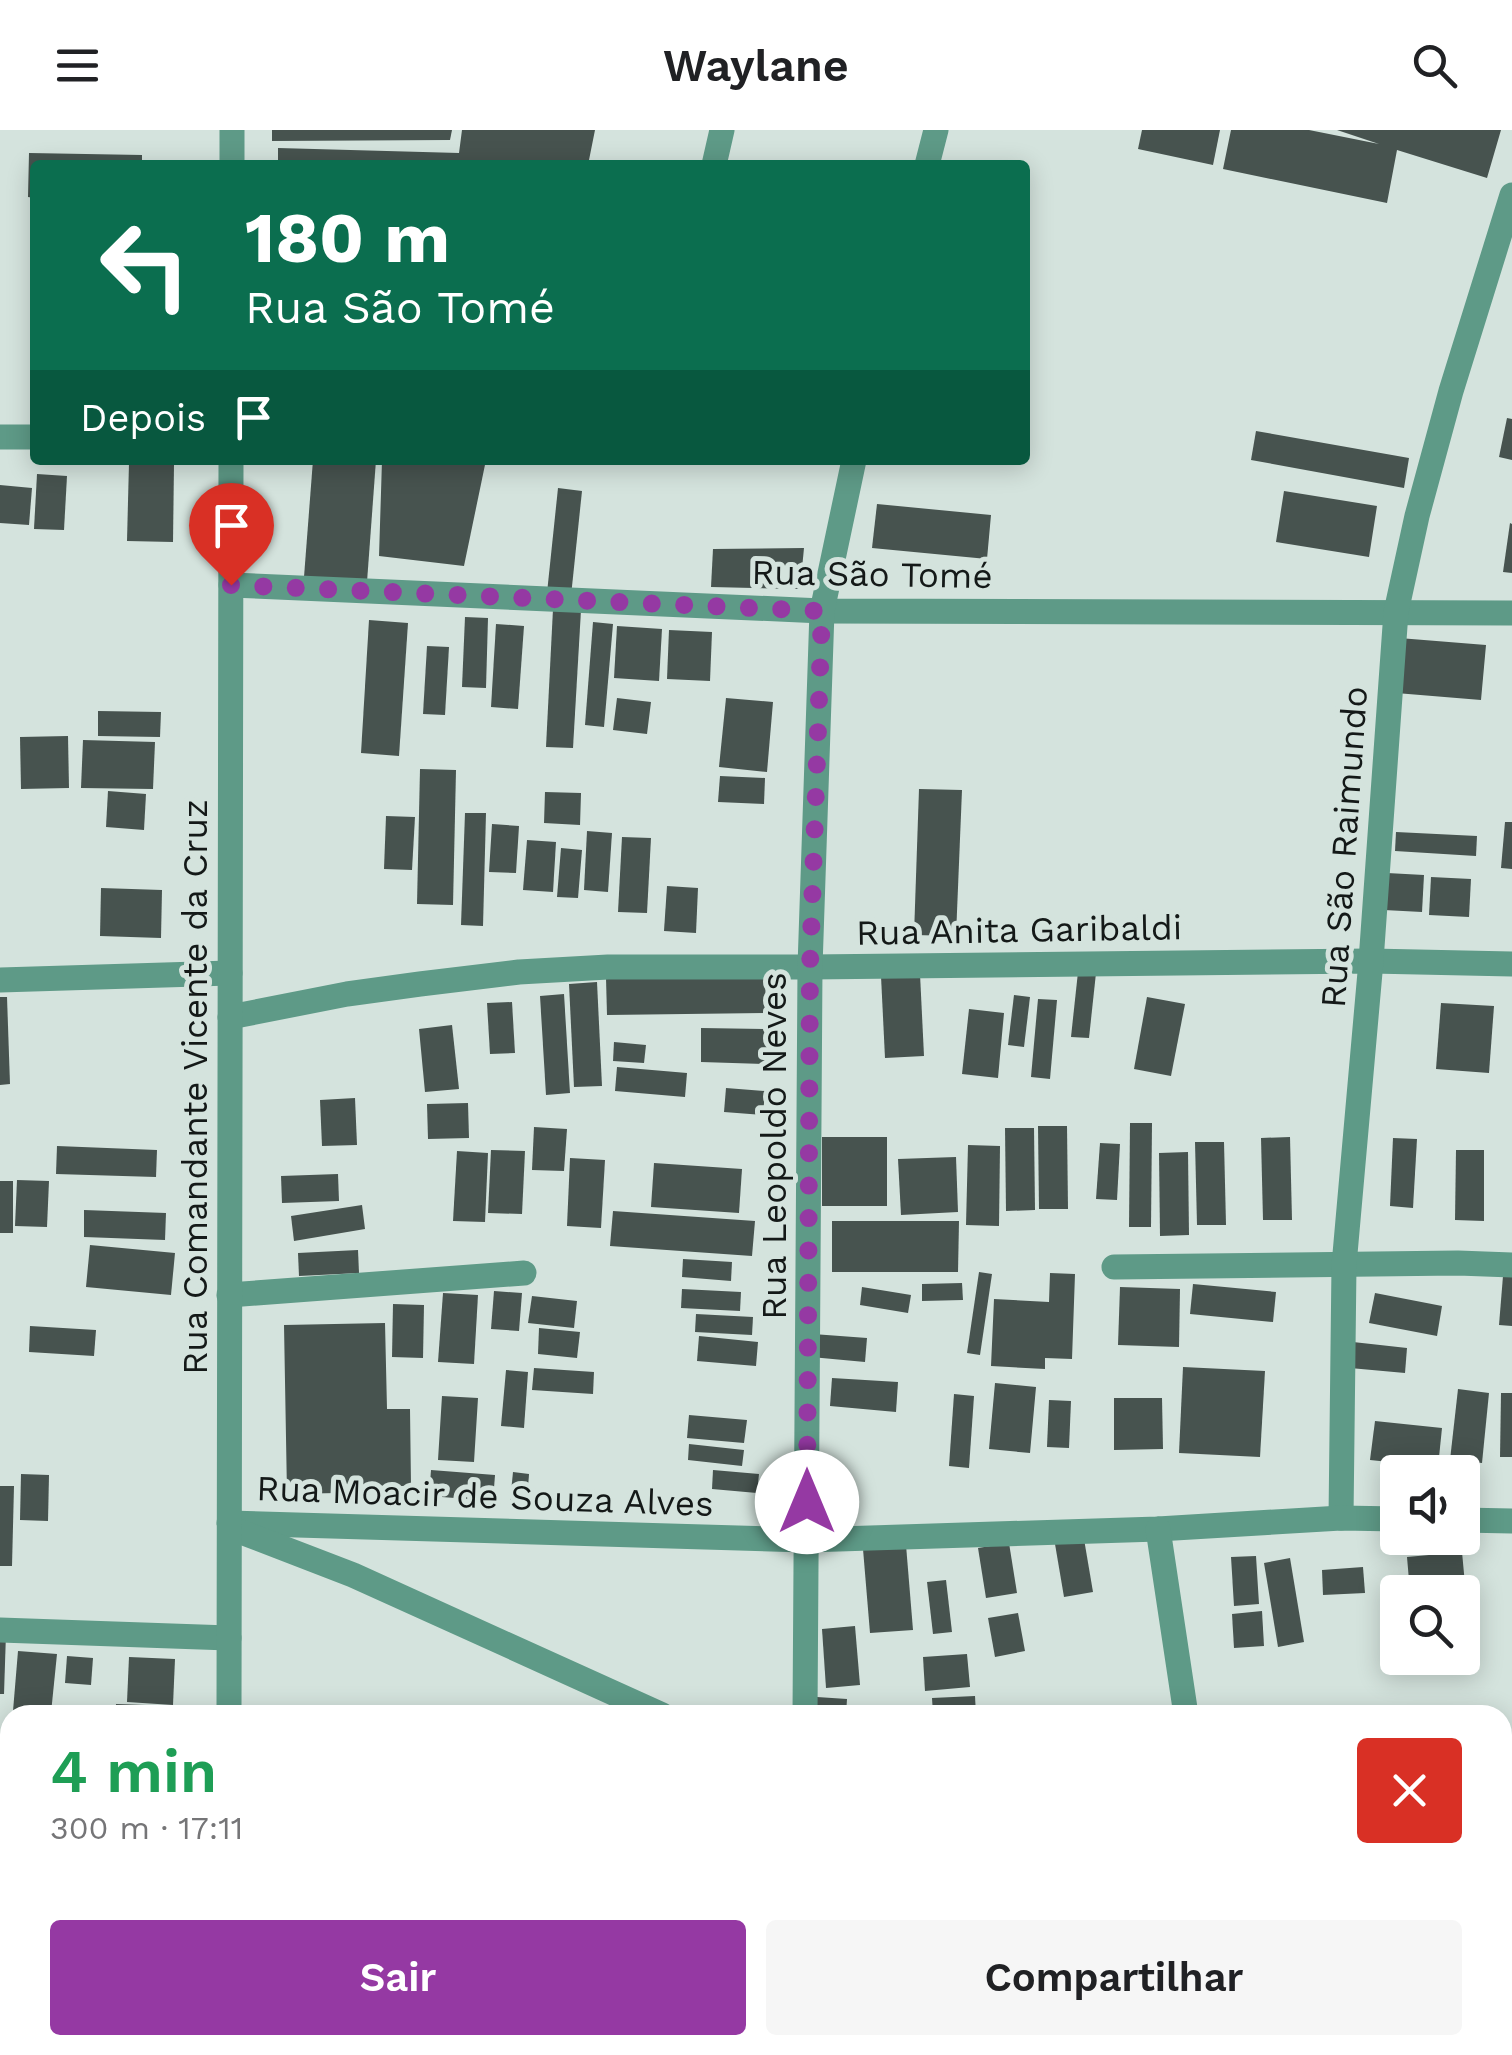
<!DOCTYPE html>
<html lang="pt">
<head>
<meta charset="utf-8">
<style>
  body { margin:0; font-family:"Work Sans",sans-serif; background:#f6f6f6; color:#202124; height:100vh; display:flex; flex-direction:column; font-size:38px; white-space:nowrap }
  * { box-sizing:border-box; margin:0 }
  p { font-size:32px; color:#757577 }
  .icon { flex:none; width:55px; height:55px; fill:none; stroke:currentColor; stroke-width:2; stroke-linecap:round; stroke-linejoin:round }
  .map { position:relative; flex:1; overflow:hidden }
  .sheet { position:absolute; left:0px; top:1575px; width:1512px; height:350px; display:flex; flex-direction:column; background:#fff; border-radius:30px 30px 0 0; box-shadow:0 5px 25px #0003 }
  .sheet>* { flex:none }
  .guide { position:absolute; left:30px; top:30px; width:1000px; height:305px; border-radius:10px; box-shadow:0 5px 25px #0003; background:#0b6e4f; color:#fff; overflow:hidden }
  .buttons { position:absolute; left:1380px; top:1325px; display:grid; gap:20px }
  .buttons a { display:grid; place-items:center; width:100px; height:100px; border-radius:10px; background:#fff; box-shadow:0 5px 25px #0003; font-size:50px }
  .pin { position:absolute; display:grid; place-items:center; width:85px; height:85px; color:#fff; margin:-102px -42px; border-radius:50% 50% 50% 0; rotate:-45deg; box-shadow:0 0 10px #0007 }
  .pin .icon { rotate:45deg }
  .me { position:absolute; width:110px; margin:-55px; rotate:0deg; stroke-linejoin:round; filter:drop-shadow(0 0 8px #0008) }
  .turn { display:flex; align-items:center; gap:35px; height:210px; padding:0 50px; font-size:45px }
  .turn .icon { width:130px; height:130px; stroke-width:2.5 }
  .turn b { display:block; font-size:70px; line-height:85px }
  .then { display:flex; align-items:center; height:95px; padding:0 50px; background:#0003; gap:20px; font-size:38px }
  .round { display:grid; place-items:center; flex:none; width:105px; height:105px; border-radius:10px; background:#f6f6f6 }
  .summary { display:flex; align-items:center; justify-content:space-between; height:170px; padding:0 50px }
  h1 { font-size:60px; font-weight:600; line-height:75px; color:#1e9e55 }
  .cta { display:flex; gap:20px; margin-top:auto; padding:20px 50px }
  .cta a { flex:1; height:115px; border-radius:10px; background:#9539a3; color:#fff; font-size:40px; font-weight:600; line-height:115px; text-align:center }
  .cta a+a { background:#f6f6f6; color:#202124 }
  header { display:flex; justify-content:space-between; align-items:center; height:130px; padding:0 50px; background:#fff; font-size:45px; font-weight:600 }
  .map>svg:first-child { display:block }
</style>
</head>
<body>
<header><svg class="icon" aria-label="menu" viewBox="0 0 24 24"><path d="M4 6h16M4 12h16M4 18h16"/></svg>Waylane<svg class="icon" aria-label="search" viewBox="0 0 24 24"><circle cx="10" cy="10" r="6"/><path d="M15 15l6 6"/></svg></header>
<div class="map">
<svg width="1512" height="1925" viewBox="0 0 1512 1925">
  <rect width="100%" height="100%" fill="#d4e3dd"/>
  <!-- building -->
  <g fill="#47534f">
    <polygon points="272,0 452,0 450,10 272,11"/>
    <polygon points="462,0 595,0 588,35 278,35 278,18 459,23"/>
    <polygon points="1142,0 1220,0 1213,35 1138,19"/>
    <polygon points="1231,0 1309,0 1379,14 1337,0 1501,0 1487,48 1397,20 1387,73 1223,39"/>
    <polygon points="29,23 142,25 142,35 35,35 35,68 28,67"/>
    <polygon points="1507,288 1512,289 1512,330 1499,327"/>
    <polygon points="1256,301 1409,328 1404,358 1251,330"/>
    <polygon points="313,330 376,330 367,452 304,447"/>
    <polygon points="382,330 486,330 464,436 379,426"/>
    <polygon points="129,333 174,334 173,412 127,411"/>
    <polygon points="37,344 67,346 64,400 34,399"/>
    <polygon points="0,355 32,358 29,395 0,393"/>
    <polygon points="558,358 582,361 571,466 547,463"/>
    <polygon points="1284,361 1377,376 1369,427 1276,412"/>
    <polygon points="877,374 991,385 987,429 872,418"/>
    <polygon points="1510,393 1512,394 1512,443 1503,442"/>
    <polygon points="804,418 800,459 711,457 713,419"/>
    <polygon points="553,479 581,480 573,618 546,617"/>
    <polygon points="465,487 488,488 486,558 462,557"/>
    <polygon points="369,490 408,493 399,626 361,623"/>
    <polygon points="593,492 613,494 604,597 585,595"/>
    <polygon points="496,494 524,496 518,579 491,577"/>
    <polygon points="617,496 662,499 659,551 614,548"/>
    <polygon points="669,500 712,502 710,551 667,549"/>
    <polygon points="1399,508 1486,515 1481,570 1396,563"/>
    <polygon points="427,516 449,517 445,585 423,584"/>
    <polygon points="617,568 651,572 647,604 613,600"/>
    <polygon points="726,568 773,572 767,642 719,637"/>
    <polygon points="98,581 161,582 160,607 98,606"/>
    <polygon points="68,606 69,658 21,659 20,607"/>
    <polygon points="83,610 155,612 153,659 81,658"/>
    <polygon points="420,639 456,640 453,775 417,774"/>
    <polygon points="720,646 765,648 764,674 718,672"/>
    <polygon points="919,659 962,660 956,806 914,805"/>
    <polygon points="108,661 146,664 144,700 106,697"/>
    <polygon points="545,662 581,663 580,695 544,693"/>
    <polygon points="465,683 486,683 483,796 461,795"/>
    <polygon points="386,686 415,687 412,740 384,739"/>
    <polygon points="1505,692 1512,692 1512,739 1501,738"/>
    <polygon points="492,694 519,696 516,743 489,742"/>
    <polygon points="587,701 612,703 608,762 584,760"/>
    <polygon points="1396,702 1477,706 1476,726 1395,721"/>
    <polygon points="622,707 651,708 647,783 618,782"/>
    <polygon points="527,710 556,712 553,762 523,760"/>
    <polygon points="561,718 582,720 578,768 557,767"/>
    <polygon points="1387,743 1424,745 1422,782 1384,780"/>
    <polygon points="1431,747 1471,749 1469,787 1429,785"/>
    <polygon points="667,756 698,758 696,803 664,801"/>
    <polygon points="101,758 162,760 161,808 100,806"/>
    <polygon points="1078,842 1096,843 1089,908 1071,907"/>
    <polygon points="920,844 924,926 885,928 881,846"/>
    <polygon points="765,845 766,883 607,885 606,848"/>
    <polygon points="597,852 602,956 574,957 569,854"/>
    <polygon points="564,864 570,963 546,965 540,866"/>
    <polygon points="1014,865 1030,867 1024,917 1008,915"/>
    <polygon points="0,867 7,867 10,954 0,955"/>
    <polygon points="1147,867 1185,874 1171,946 1134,939"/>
    <polygon points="1038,869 1057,870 1050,949 1031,947"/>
    <polygon points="512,872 515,923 490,924 487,873"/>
    <polygon points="1441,873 1494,876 1489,943 1436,939"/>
    <polygon points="969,879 1004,883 998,948 962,944"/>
    <polygon points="452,895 459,959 425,962 419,899"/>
    <polygon points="701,898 768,899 767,934 701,932"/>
    <polygon points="614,912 646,915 644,933 613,931"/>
    <polygon points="617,937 687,943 685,967 615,961"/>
    <polygon points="726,958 765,961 763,985 724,982"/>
    <polygon points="355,968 357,1015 322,1016 320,970"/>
    <polygon points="468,973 469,1008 428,1009 427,974"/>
    <polygon points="1130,993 1152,993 1151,1097 1129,1097"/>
    <polygon points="1038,996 1067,996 1068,1079 1039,1079"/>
    <polygon points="534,997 567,999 564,1041 532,1040"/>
    <polygon points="1005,998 1034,998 1035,1080 1006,1081"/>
    <rect x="822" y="1007" width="65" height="69"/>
    <polygon points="1290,1007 1292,1090 1263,1090 1261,1008"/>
    <polygon points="1393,1008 1417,1009 1413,1078 1390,1076"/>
    <polygon points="1195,1012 1224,1012 1226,1095 1197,1095"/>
    <polygon points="1100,1013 1120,1014 1117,1070 1096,1069"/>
    <polygon points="968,1015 1000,1016 999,1096 966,1095"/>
    <polygon points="57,1016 157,1020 156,1047 56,1044"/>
    <polygon points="491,1020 525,1021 522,1084 488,1083"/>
    <polygon points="1456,1020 1484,1020 1484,1091 1455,1090"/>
    <polygon points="457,1021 488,1023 485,1092 453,1091"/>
    <polygon points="1188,1022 1189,1105 1160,1106 1159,1023"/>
    <polygon points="956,1027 958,1082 901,1085 898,1029"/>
    <polygon points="570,1028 605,1030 601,1098 567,1096"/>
    <polygon points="654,1033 742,1039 739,1083 651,1077"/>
    <polygon points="338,1044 339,1071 282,1073 281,1046"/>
    <polygon points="17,1050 49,1051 47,1097 15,1096"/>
    <rect x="0" y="1051" width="13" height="52"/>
    <polygon points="362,1075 365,1099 294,1111 291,1086"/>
    <polygon points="84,1080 166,1083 165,1110 84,1107"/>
    <polygon points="613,1081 755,1091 752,1126 610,1116"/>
    <polygon points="832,1091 959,1091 958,1142 832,1142"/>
    <polygon points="90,1115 175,1123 171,1165 86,1157"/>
    <polygon points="358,1120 359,1143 299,1146 298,1123"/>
    <polygon points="683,1129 732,1132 731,1151 682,1147"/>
    <polygon points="979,1142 992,1144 980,1225 967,1223"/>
    <polygon points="1050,1143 1075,1144 1072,1229 1045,1228 1045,1239 991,1236 994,1169 1049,1172"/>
    <polygon points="1503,1146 1512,1147 1512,1196 1499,1195"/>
    <polygon points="962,1153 963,1170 922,1171 922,1154"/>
    <polygon points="1193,1154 1276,1162 1273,1192 1190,1184"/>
    <polygon points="862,1157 911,1165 908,1183 860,1175"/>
    <polygon points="1120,1157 1180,1159 1179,1217 1118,1215"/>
    <polygon points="682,1159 741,1162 740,1181 681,1178"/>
    <polygon points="494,1161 522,1163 519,1201 491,1199"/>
    <polygon points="443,1163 478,1165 474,1234 438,1232"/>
    <polygon points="1375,1163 1442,1176 1437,1206 1369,1193"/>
    <polygon points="532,1166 577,1171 574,1198 528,1193"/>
    <polygon points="393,1174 424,1175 423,1228 392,1227"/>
    <polygon points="696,1184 753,1187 752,1205 695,1202"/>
    <polygon points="385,1193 387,1279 410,1279 411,1356 388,1356 388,1362 287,1364 284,1195"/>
    <polygon points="30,1196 96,1200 94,1226 29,1222"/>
    <polygon points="539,1198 580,1202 577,1228 538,1224"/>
    <polygon points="813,1204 867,1208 865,1232 811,1227"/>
    <polygon points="699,1206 758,1212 756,1236 697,1231"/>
    <polygon points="1353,1212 1407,1218 1405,1243 1350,1238"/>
    <polygon points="1183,1237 1265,1241 1260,1327 1179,1323"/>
    <polygon points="534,1238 594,1242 593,1264 532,1260"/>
    <polygon points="506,1240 528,1242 524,1298 501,1296"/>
    <polygon points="832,1248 898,1252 896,1282 830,1276"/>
    <polygon points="995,1253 1036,1257 1030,1323 989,1319"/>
    <polygon points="1458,1259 1489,1263 1482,1333 1450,1330"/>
    <polygon points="1501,1263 1512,1263 1512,1327 1500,1327"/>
    <polygon points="954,1264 974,1266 969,1338 949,1336"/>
    <polygon points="442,1266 478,1268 474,1332 438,1330"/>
    <polygon points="1114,1268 1162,1268 1163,1319 1114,1320"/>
    <polygon points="1049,1270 1071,1271 1069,1318 1047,1317"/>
    <polygon points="689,1285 747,1290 744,1313 687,1308"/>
    <polygon points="1375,1291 1442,1298 1438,1337 1370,1330"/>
    <polygon points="689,1314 744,1320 742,1336 688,1330"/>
    <polygon points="431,1340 495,1345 493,1371 429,1366"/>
    <polygon points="713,1340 759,1344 757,1363 712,1359"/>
    <polygon points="513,1342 529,1344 527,1373 510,1372"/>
    <polygon points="21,1344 49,1345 48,1391 20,1390"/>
    <polygon points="0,1356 14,1356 12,1436 0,1436"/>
    <polygon points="1084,1409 1093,1462 1064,1467 1055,1414"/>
    <polygon points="1009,1413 1017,1463 986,1468 978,1418"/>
    <polygon points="906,1415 913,1500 870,1503 863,1419"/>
    <polygon points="1462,1422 1466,1465 1462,1466 1462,1462 1410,1462 1407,1427"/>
    <polygon points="1256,1426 1259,1474 1234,1476 1231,1427"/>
    <polygon points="1290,1428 1304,1512 1278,1517 1264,1433"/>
    <polygon points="1363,1437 1365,1463 1323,1465 1322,1440"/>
    <polygon points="946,1450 952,1502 933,1504 927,1452"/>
    <polygon points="1262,1481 1264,1516 1234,1518 1232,1484"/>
    <polygon points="1018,1483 1025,1521 995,1527 988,1488"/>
    <polygon points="855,1496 860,1555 826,1558 822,1499"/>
    <polygon points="0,1503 6,1503 4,1564 0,1564"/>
    <polygon points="18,1521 57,1524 51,1583 13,1581"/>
    <polygon points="967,1524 970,1557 925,1561 923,1527"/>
    <polygon points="67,1526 93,1528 91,1555 65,1553"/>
    <polygon points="129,1527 175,1529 173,1575 127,1572"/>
    <polygon points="975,1566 976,1585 933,1585 932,1568"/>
    <polygon points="817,1567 847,1569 846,1585 815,1585"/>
    <polygon points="116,1574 176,1576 175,1585 115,1585"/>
    <polygon points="1080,1578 1139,1579 1139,1585 1080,1585"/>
    <polygon points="0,1605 10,1605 9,1652 0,1652"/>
    <polygon points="0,1658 10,1659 10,1695 0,1695"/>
    <rect x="124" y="1915" width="47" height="10"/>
    <polygon points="824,1915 867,1915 873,1925 805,1925"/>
    <polygon points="1437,1916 1491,1922 1490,1925 1437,1925"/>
    <polygon points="68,1918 118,1919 118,1925 68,1925"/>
  </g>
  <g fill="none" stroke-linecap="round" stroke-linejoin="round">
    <!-- minor -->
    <g stroke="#5e9a87" stroke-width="25">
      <polyline points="714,35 722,0"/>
      <polyline points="927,35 936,0"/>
      <polyline points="0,307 35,307"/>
      <polyline points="231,455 822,481 1512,483"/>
      <polyline points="0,850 230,843"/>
      <polyline points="230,887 347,864 420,854 519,842 608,837 810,837 1371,831 1512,834"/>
      <polyline points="1114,1137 1458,1133 1512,1135"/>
      <polyline points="229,1165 524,1143"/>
      <polyline points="1341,1388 1344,1135 1371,831 1396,482 1417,386 1451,261 1512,65"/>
      <polyline points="1462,1390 1512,1391"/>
      <polyline points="229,1393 806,1410 1158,1399 1341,1388 1398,1389"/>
      <polyline points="1158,1399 1186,1585"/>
      <polyline points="236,1400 353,1445 662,1585"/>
      <polyline points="0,1500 229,1508"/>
      <polyline points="805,1585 810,837 822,481 854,330"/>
      <polyline points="1502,1735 1512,1734"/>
      <polyline points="1184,1915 1196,1925"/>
      <polyline points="1226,1915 1227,1925"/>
      <polyline points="782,1925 783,1915"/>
    </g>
    <!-- tertiary -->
    <g stroke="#5e9a87" stroke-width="25">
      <polyline points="232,35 232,0"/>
      <polyline points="229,1585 231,330"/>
      <polyline points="228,1925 228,1915"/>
    </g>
  </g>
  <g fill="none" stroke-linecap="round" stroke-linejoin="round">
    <!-- route -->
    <polyline stroke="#9539a3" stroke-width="18" stroke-dasharray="0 32.4" points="231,455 822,481 810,837 807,1372"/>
  </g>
  <g text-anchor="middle" stroke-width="10" stroke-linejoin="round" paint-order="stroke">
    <!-- street labels -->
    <g font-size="35" fill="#141918" stroke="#d4e3dd">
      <text transform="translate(872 444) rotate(1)" y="12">Rua São Tomé</text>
      <text transform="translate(1344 717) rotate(-86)" y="12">Rua São Raimundo</text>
      <text transform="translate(1019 800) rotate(-1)" y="12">Rua Anita Garibaldi</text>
      <text transform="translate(195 957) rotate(-90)" y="12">Rua Comandante Vicente da Cruz</text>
      <text transform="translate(774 1016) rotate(-90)" y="12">Rua Leopoldo Neves</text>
      <text transform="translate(485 1366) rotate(2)" y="12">Rua Moacir de Souza Alves</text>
    </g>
  </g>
</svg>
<div class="buttons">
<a><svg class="icon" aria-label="sound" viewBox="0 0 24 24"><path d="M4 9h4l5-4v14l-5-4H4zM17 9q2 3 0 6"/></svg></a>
<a><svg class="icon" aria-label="search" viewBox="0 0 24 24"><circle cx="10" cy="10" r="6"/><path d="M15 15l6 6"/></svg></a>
</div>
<div class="pin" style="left:231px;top:455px;background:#d93025"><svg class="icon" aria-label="arrive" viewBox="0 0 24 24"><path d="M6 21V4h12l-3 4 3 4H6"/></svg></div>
<svg class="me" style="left:807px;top:1372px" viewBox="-20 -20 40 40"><circle r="19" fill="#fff"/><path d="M0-13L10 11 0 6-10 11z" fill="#9539a3"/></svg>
<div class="guide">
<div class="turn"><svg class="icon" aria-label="left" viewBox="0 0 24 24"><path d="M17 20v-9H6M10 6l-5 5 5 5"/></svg><div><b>180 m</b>Rua São Tomé</div></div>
<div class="then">Depois<svg class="icon" aria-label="arrive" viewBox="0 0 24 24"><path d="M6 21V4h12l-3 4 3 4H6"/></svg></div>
</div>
<section class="sheet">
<div class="summary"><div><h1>4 min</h1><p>300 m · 17:11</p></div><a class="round" style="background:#d93025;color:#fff"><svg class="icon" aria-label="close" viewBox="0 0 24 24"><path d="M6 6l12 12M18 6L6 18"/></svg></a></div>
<div class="cta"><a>Sair</a><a>Compartilhar</a></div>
</section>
</div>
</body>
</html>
